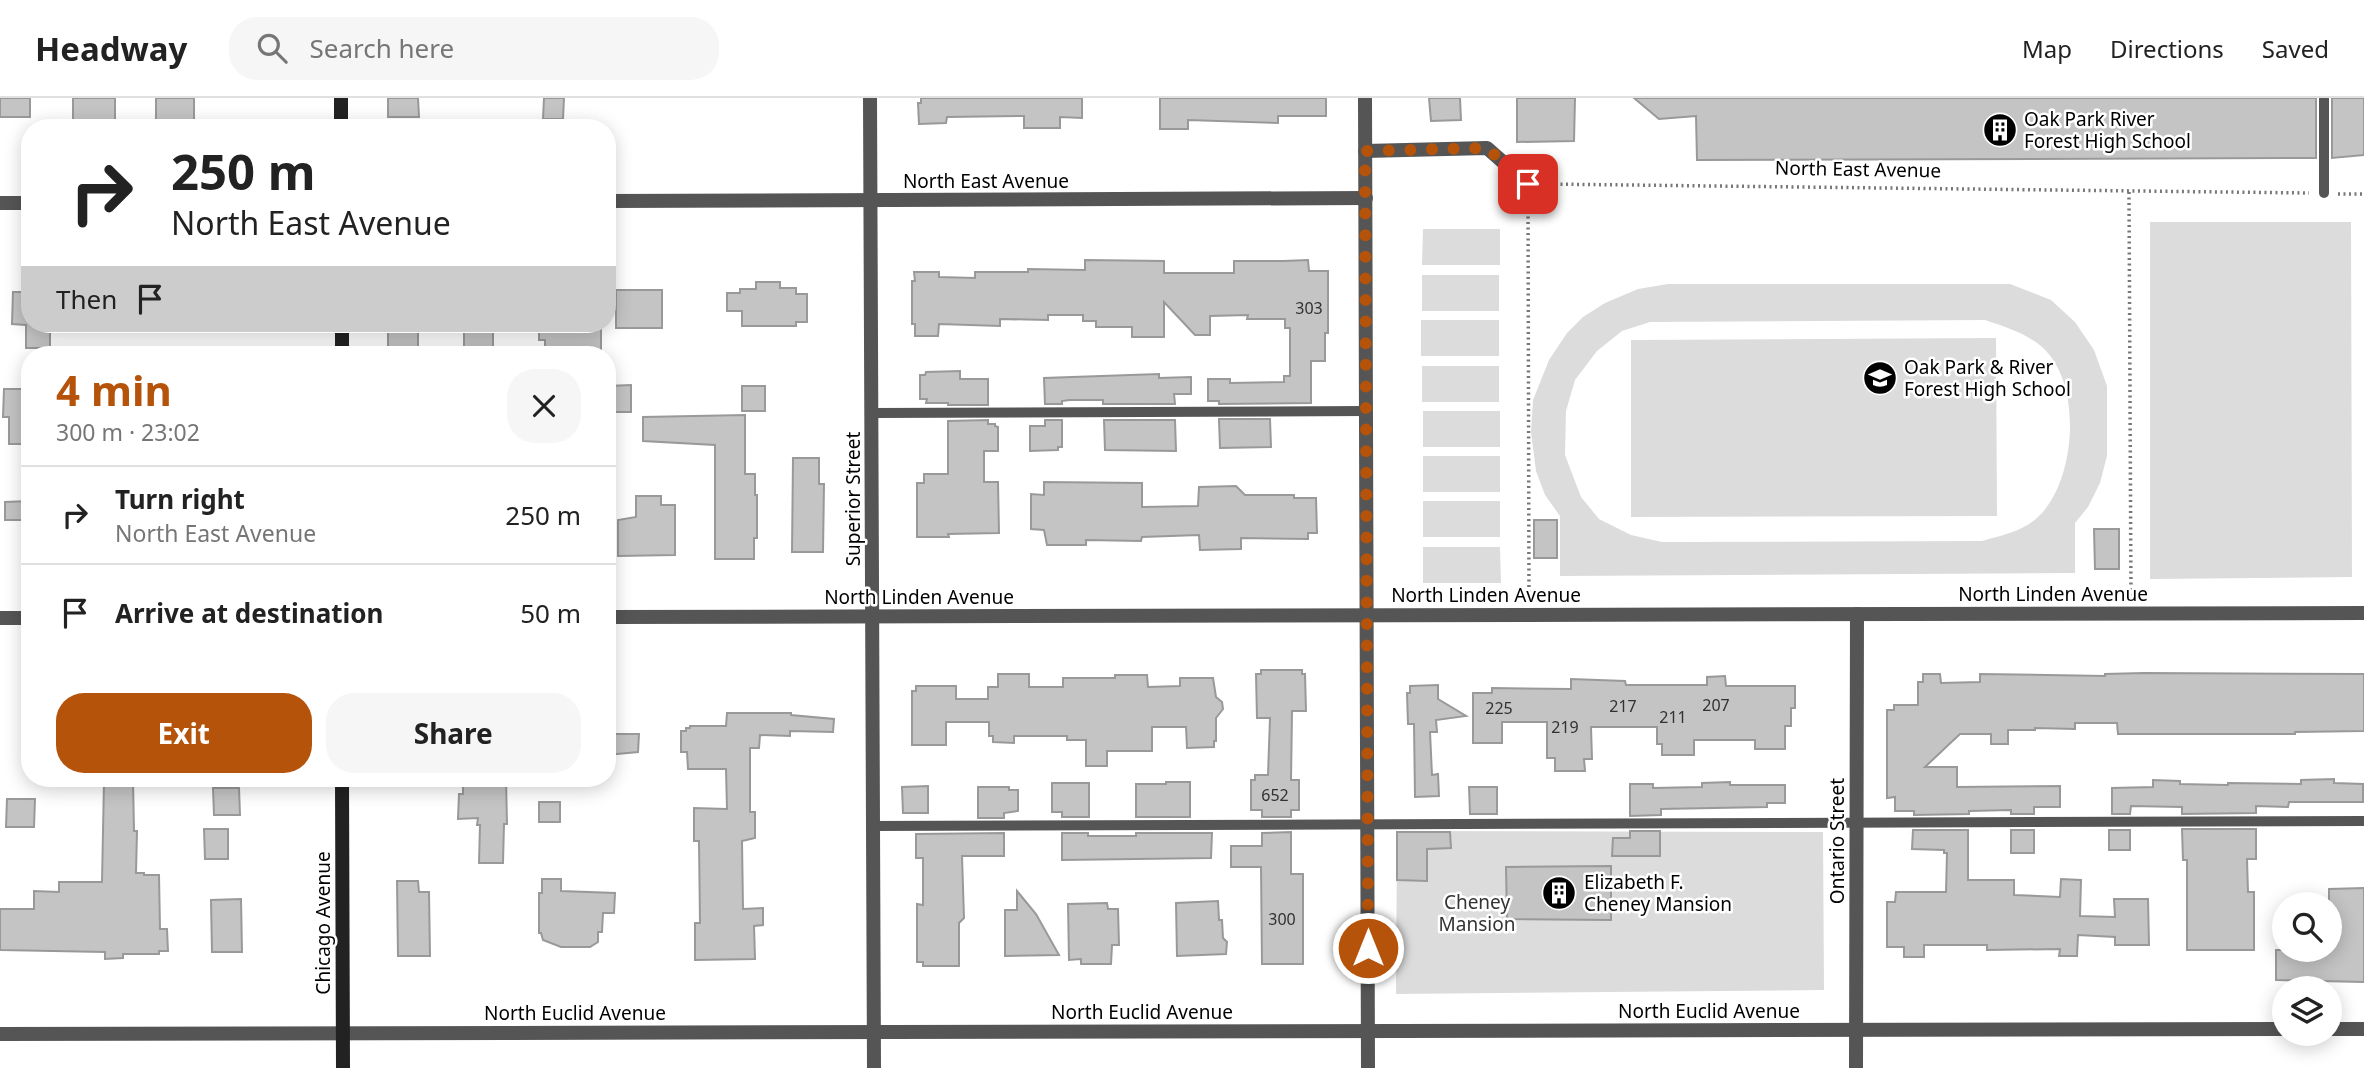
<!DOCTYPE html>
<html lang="en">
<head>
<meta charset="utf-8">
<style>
  body { margin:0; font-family:"Noto Sans",sans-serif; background:#f6f6f6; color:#222; height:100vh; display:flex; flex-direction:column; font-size:26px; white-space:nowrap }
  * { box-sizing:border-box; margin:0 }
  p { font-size:23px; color:#767676 }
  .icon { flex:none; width:38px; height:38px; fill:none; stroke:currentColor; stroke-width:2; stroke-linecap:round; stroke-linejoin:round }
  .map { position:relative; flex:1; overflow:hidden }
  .drawer { position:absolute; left:21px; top:248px; width:595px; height:441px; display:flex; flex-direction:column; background:#fff; border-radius:28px; box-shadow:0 4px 18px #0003 }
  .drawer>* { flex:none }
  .banner { position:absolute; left:21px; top:21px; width:595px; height:214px; border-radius:28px; box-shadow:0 4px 18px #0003; background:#fff; color:#222; overflow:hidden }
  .buttons { position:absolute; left:2272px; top:794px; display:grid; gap:14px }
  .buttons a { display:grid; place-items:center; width:70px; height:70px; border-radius:50%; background:#fff; box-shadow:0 4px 18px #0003; font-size:35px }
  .pin { position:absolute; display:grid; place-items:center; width:60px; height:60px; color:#fff; margin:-30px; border-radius:14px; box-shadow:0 4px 10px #0006 }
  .me { position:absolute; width:77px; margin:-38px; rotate:0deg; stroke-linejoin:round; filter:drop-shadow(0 0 5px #0008) }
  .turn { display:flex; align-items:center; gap:24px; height:147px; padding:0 35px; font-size:32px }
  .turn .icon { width:91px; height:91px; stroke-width:2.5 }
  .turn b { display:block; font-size:49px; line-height:60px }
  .then { display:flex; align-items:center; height:66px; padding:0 35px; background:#0003; gap:14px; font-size:26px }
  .round { display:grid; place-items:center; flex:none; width:74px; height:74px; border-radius:28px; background:#f6f6f6 }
  .head { display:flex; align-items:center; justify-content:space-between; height:119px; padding:0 35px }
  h1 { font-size:42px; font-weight:700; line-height:52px; color:#b45309 }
  .cta { display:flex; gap:14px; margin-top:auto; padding:14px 35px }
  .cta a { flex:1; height:80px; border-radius:28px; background:#b45309; color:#fff; font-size:28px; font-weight:700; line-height:80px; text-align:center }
  .cta a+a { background:#f6f6f6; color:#222 }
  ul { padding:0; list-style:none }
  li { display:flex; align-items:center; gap:21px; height:98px; padding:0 35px; border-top:2px solid #e0e0e0 }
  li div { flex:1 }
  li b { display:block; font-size:26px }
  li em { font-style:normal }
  header { display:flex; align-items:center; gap:42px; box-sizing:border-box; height:98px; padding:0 35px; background:#fff; border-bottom:2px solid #e0e0e0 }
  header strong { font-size:33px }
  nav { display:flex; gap:38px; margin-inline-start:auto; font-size:24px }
  .search { width:490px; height:63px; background:#f6f6f6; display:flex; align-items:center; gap:18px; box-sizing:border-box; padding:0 24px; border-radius:28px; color:#767676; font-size:26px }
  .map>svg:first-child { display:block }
</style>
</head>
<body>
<header>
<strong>Headway</strong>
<div class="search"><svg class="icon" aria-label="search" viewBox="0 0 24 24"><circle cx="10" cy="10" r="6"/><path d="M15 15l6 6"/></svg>Search here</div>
<nav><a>Map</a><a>Directions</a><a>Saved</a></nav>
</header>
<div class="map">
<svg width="2364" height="970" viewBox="0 0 2364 970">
  <rect width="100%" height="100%" fill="#fff"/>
  <!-- green -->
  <g fill="#dcdcdc" fill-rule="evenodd">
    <polygon points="2150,124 2351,124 2352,479 2150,481"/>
    <polygon points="1423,131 1500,131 1500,167 1422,167"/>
    <rect x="1422" y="177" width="77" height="36"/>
    <path d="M1668,186H2010L2051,202L2075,224L2094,252L2107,288V358L2100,385L2088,409L2075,425V475L1560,478V418L1545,397L1536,373L1531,334L1533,302L1549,262L1567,235L1583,219L1605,205L1638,191ZM1985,222C2005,229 2026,235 2042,249C2083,285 2076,381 2040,417C2025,433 2003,437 1982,443L1662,444L1631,437L1599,421L1581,399L1565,357L1566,313L1575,282L1597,253L1622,233L1650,224Z"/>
    <rect x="1421" y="222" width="78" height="36"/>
    <polygon points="1996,240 1997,418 1631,419 1631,242"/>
    <rect x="1422" y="268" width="77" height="36"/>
    <rect x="1423" y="313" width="77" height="36"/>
    <rect x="1423" y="358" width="77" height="36"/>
    <rect x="1423" y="403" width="77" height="36"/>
    <polygon points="1423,449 1500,449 1501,485 1423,485"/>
    <polygon points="1397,733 1823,734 1824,892 1396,896"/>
  </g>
  <!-- building -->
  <g fill="#c4c4c4" stroke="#999" stroke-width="2">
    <rect x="0" y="0" width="30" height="19"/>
    <rect x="73" y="0" width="42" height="30"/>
    <rect x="156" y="0" width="38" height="29"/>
    <polygon points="388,0 418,0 419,19 388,19"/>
    <polygon points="544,0 564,0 563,21 543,21"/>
    <polygon points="921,0 1082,0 1082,20 1060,19 1060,30 1024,30 1024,18 947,19 946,25 919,26 918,5 921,5"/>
    <polygon points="1160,0 1326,0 1326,18 1278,18 1278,25 1188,22 1188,31 1160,31"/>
    <polygon points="1429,0 1460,0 1461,22 1431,23"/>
    <polygon points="1517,0 1575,0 1574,43 1517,44"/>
    <polygon points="1634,0 2316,0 2316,60 1697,62 1696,18 1659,21"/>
    <polygon points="2332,0 2364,0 2364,57 2332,60"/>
    <polygon points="1085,162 1164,163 1164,175 1234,175 1234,163 1283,163 1308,162 1309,173 1328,173 1328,235 1325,235 1325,263 1311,263 1311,305 1219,306 1219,303 1208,303 1208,281 1230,281 1230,285 1284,284 1284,278 1290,278 1290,230 1285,230 1285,221 1247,221 1248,217 1210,218 1210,237 1195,237 1164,204 1164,239 1132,239 1132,229 1096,229 1096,223 1083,223 1083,217 1048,217 1048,222 1000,221 1000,228 939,226 938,238 915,238 915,226 912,226 912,183 915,183 914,174 939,174 939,179 975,180 975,174 1028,174 1028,171 1085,172"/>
    <polygon points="756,184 780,184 780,190 796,190 796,196 807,196 807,224 796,224 796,228 742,228 742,213 727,213 727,195 740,195 740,191 756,191"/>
    <rect x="616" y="192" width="46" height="38"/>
    <polygon points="13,194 30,194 30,226 50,226 50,250 26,250 26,227 12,226"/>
    <rect x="388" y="226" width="30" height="31"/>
    <rect x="464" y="226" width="29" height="31"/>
    <polygon points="539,226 601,226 601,254 566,254 566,257 545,257 545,242 539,242"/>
    <polygon points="960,273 960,281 988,281 988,307 948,307 948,305 926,305 927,301 920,301 920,277 925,277 926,274"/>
    <polygon points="1159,276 1159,280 1191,279 1191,296 1174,296 1175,306 1103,306 1103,302 1069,302 1062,303 1062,306 1045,306 1044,280"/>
    <polygon points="631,287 631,314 607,314 607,288"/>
    <rect x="742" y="288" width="23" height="25"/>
    <polygon points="4,291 30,291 30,346 9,346 9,319 3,319"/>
    <polygon points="745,317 745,376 755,376 755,397 757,397 757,440 754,440 754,461 715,461 715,347 643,343 643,319"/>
    <polygon points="1219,321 1270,321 1271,349 1220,350"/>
    <polygon points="988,322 988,326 995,326 995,328 998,329 998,353 984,353 984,384 998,384 999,435 948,436 949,439 917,439 917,385 924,385 924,376 948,376 948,323"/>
    <polygon points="1045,322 1062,322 1062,349 1058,349 1058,352 1030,353 1030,328 1045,328"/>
    <polygon points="1104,322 1175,322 1176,353 1105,352"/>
    <polygon points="793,360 819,360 819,386 824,386 823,454 792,454"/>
    <polygon points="1044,384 1142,385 1142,409 1198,408 1199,389 1236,388 1245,397 1294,397 1294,400 1316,400 1317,435 1308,435 1308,441 1241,440 1241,451 1200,452 1199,437 1142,439 1141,443 1086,442 1086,447 1047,447 1044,432 1031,431 1031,396 1044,397"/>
    <polygon points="636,398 661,398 661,407 675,407 675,457 618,458 618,422 636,419"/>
    <polygon points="30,403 30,422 5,422 5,404"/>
    <rect x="1534" y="422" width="23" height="38"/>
    <polygon points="2094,431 2119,431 2119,471 2095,471"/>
    <polygon points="1261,572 1302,572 1302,576 1305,576 1306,613 1292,613 1291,682 1299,682 1299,712 1291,712 1291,719 1262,719 1262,712 1251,712 1251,682 1255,682 1255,677 1268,677 1270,620 1257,620 1256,576 1261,576"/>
    <polygon points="2144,575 2364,576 2364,633 2295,634 2295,636 2118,636 2117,625 2075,625 2075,631 2035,630 2035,632 2008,632 2008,646 1991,646 1991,636 1960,636 1925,669 1957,669 1957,689 2060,688 2060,709 2034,709 2034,716 2011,716 2011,712 1969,713 1969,716 1914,717 1914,713 1895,713 1895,699 1887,700 1887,612 1894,612 1894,607 1918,607 1918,584 1923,584 1923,576 1940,576 1941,585 1980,584 1980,576 2105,578 2105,576"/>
    <polygon points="998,576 1029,576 1029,589 1063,589 1063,580 1115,580 1115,577 1147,577 1148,589 1180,588 1180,580 1213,580 1216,599 1222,604 1223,611 1216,620 1216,643 1214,643 1214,649 1187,650 1186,629 1152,629 1152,653 1107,653 1107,668 1086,668 1086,642 1067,642 1067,638 1014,638 1014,645 993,644 993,638 989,638 989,624 946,624 946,647 912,647 912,593 916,593 916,588 956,588 956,601 988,601 988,589 998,589"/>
    <polygon points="1725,578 1726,588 1795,588 1795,610 1791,610 1791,628 1785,628 1785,651 1755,651 1755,642 1694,642 1694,657 1662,657 1662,646 1657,646 1657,629 1591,629 1592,661 1584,661 1585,673 1555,673 1555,660 1547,660 1547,624 1502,624 1502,645 1473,645 1473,595 1492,595 1492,590 1571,591 1571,581 1625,583 1626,587 1707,587 1707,579"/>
    <polygon points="1438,587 1438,601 1466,618 1436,622 1437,634 1430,634 1432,677 1438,676 1439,698 1415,699 1414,626 1408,626 1407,595 1410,595 1410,588"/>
    <polygon points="727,615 791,615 791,617 834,621 833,634 790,633 790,638 760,637 759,650 750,650 750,714 755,714 755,740 742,743 743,811 763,810 763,827 754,828 755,861 695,862 695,825 700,825 699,743 694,743 694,710 727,711 726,671 688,671 687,654 681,654 681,633 686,633 686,630 690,630 690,628 726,628"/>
    <polygon points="607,636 639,636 638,654 607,657"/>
    <polygon points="463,681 506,681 507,726 504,726 503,765 479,765 480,727 477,727 478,720 458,721 459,696 463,696"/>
    <polygon points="2334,681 2334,685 2363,686 2363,704 2289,704 2288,709 2256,708 2256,715 2182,716 2182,709 2131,708 2130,716 2112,716 2112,690 2153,689 2153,682 2180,683 2180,686 2228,687 2228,685 2301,686 2301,682"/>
    <polygon points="133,682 134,733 137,733 136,775 144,775 144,777 159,777 160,831 167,831 168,853 159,853 159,856 123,856 123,860 105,861 105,854 0,852 0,811 34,811 34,793 59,794 59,784 102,784 104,683"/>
    <polygon points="1166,684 1190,684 1190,719 1136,719 1136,686 1166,686"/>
    <polygon points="1730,684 1730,687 1785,687 1785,705 1767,705 1767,709 1661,711 1661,717 1630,718 1630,686 1653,686 1653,690 1702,689 1702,685"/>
    <polygon points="1052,685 1089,685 1089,719 1062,719 1062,714 1052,714"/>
    <polygon points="928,688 928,715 903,715 902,689"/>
    <polygon points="978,689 1009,689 1009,692 1018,692 1018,713 1004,715 1004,720 978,720"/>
    <polygon points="1469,689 1497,689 1497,716 1470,716"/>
    <polygon points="213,690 239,690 240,717 214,717"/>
    <polygon points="7,701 35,701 34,729 6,729"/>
    <rect x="539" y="704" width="21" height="20"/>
    <polygon points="204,731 228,731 228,761 205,761"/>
    <polygon points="2182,731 2256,731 2256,761 2247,761 2248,794 2254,794 2254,852 2187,852 2187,762 2183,762"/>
    <polygon points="1913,732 1968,732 1968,782 2014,782 2014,797 2060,799 2061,781 2081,782 2080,818 2115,819 2114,801 2148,801 2149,847 2115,847 2115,839 2078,837 2077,858 2059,858 2060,851 1987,852 1987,847 1924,847 1924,859 1904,859 1904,849 1887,849 1887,804 1895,804 1896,794 1946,794 1947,755 1944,755 1944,752 1912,751"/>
    <rect x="2011" y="732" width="23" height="23"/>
    <rect x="2109" y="732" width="21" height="20"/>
    <polygon points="1630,733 1660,733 1660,758 1612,758 1613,740 1630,740"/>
    <polygon points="1291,734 1291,776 1303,776 1303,866 1262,866 1261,769 1231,769 1231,748 1262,748 1262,735"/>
    <polygon points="1397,734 1450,734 1451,750 1427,751 1427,783 1397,782"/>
    <polygon points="1004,735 1004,758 962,758 964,820 959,825 959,868 923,868 923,864 917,864 917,806 923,807 923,760 916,760 916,736"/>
    <polygon points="1062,735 1088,735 1088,738 1136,738 1136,735 1212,735 1211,760 1062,762"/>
    <polygon points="1611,768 1611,822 1507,821 1506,769"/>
    <polygon points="542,781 561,781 561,793 615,795 614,815 603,815 602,834 598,834 598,844 590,849 561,849 543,842 541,835 539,835 539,795 542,795"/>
    <polygon points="397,783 418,783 419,794 429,794 430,858 398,858"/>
    <polygon points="2364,790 2364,884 2276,882 2276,852 2329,852 2329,791"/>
    <polygon points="1017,793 1036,816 1059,857 1005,858 1005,812 1017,812"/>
    <polygon points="241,801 242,854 212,854 211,802"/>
    <polygon points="1218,803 1219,822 1222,822 1223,840 1227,844 1226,856 1177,858 1176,805"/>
    <polygon points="1107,805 1108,811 1118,811 1119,847 1112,847 1111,866 1081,866 1081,861 1069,862 1068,806"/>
  </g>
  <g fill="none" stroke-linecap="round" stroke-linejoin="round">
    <!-- path -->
    <g stroke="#777" stroke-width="3.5" stroke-dasharray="2 3.5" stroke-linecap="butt">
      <polyline points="1544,86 2309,95"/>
      <polyline points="2129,94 2131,498"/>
      <polyline points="2338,96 2364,96"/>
      <polyline points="1528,102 1529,500"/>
    </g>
    <!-- lane -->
    <g stroke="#555" stroke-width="10">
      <polyline points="2324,0 2324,95"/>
      <polyline points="872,315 1366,313"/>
      <polyline points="873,728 2364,723"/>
    </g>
    <!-- street -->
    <g stroke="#555" stroke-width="14">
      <polyline points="870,0 874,970"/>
      <polyline points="1365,0 1368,970"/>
      <polyline points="1365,53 1487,50 1528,86"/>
      <polyline points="607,103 1366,100"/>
      <polyline points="0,105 30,105"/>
      <polyline points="607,519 2364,515"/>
      <polyline points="0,520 30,520"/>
      <polyline points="2329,931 2364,931"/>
      <polyline points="0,936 2284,931"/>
      <polyline points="1856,970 1857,516"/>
    </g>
    <!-- secondary -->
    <g stroke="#222" stroke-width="14">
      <polyline points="341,0 341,30"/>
      <polyline points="342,226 342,257"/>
      <polyline points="342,681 343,970"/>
    </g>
  </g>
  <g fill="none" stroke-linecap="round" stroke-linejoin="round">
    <!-- route -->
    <polyline stroke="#b45309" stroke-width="12" stroke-dasharray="0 21.6" points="1368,850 1365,53 1487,50 1528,86"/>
  </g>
  <!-- icons -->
  <defs>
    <g id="building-disc" transform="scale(1.75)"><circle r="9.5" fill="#000" stroke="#fff"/><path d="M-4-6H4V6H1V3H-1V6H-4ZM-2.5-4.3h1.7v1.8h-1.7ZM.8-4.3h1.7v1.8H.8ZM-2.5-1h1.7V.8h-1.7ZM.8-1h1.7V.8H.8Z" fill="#fff"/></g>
    <g id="school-disc" transform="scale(1.75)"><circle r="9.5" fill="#000" stroke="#fff"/><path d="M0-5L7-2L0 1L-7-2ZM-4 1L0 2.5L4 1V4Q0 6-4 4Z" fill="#fff"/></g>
  </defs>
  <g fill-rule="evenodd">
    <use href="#building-disc" x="2000" y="32"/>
    <use href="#school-disc" x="1880" y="280"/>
    <use href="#building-disc" x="1559" y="795"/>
  </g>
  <g text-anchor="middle" stroke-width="5" stroke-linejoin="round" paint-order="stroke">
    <!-- number labels -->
    <g font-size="16" fill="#313131">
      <text x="1309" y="216">303</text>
      <text x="1716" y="613">207</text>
      <text x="1623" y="614">217</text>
      <text x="1499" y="616">225</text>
      <text x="1673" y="625">211</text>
      <text x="1565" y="635">219</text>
      <text x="1275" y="703">652</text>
      <text x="1282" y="827">300</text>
    </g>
    <!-- poi labels -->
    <g font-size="19" fill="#000" stroke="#fff" text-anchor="start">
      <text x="2024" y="28">Oak Park River<tspan x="2024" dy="22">Forest High School</tspan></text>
      <text x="1904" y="276">Oak Park &amp; River<tspan x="1904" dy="22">Forest High School</tspan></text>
      <text x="1584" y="791">Elizabeth F.<tspan x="1584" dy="22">Cheney Mansion</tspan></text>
    </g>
    <!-- street labels -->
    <g font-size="19" fill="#000" stroke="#fff">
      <text transform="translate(1858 71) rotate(1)" y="7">North East Avenue</text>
      <text x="986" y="90">North East Avenue</text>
      <text transform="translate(853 401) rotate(-90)" y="7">Superior Street</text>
      <text x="2053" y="503">North Linden Avenue</text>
      <text x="1486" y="504">North Linden Avenue</text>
      <text x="919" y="506">North Linden Avenue</text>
      <text transform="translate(1837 743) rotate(-90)" y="7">Ontario Street</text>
      <text transform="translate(323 825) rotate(-90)" y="7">Chicago Avenue</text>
      <text x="1709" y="920">North Euclid Avenue</text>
      <text x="1142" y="921">North Euclid Avenue</text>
      <text x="575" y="922">North Euclid Avenue</text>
    </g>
    <!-- park labels -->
    <g font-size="19" fill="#333" stroke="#fff">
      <text x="1477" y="811">Cheney<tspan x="1477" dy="22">Mansion</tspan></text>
    </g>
  </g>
</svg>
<div class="buttons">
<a><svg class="icon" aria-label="search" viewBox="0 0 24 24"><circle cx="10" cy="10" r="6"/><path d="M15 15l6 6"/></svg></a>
<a><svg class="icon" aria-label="layers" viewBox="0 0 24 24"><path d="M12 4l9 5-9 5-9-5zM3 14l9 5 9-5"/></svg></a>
</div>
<div class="pin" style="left:1528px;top:86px;background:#d93025"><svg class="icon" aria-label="arrive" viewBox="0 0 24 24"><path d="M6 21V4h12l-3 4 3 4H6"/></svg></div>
<svg class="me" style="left:1368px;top:850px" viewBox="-20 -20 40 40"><circle r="17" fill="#b45309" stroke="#fff" stroke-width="3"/><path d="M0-11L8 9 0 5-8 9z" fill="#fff"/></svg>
<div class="banner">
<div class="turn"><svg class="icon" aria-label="right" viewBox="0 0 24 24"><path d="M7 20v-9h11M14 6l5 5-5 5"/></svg><div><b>250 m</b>North East Avenue</div></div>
<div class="then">Then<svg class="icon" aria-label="arrive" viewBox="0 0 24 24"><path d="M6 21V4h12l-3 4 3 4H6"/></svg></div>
</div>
<section class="drawer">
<div class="head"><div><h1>4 min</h1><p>300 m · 23:02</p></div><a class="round"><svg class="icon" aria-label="close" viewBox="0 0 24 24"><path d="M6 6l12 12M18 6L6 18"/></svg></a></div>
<ul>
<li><svg class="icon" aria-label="right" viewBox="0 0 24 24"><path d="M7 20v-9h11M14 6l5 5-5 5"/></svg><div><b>Turn right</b><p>North East Avenue</p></div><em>250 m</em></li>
<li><svg class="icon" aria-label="arrive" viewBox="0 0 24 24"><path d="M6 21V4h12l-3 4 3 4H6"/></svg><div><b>Arrive at destination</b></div><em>50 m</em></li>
</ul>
<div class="cta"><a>Exit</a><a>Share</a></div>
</section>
</div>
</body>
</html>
